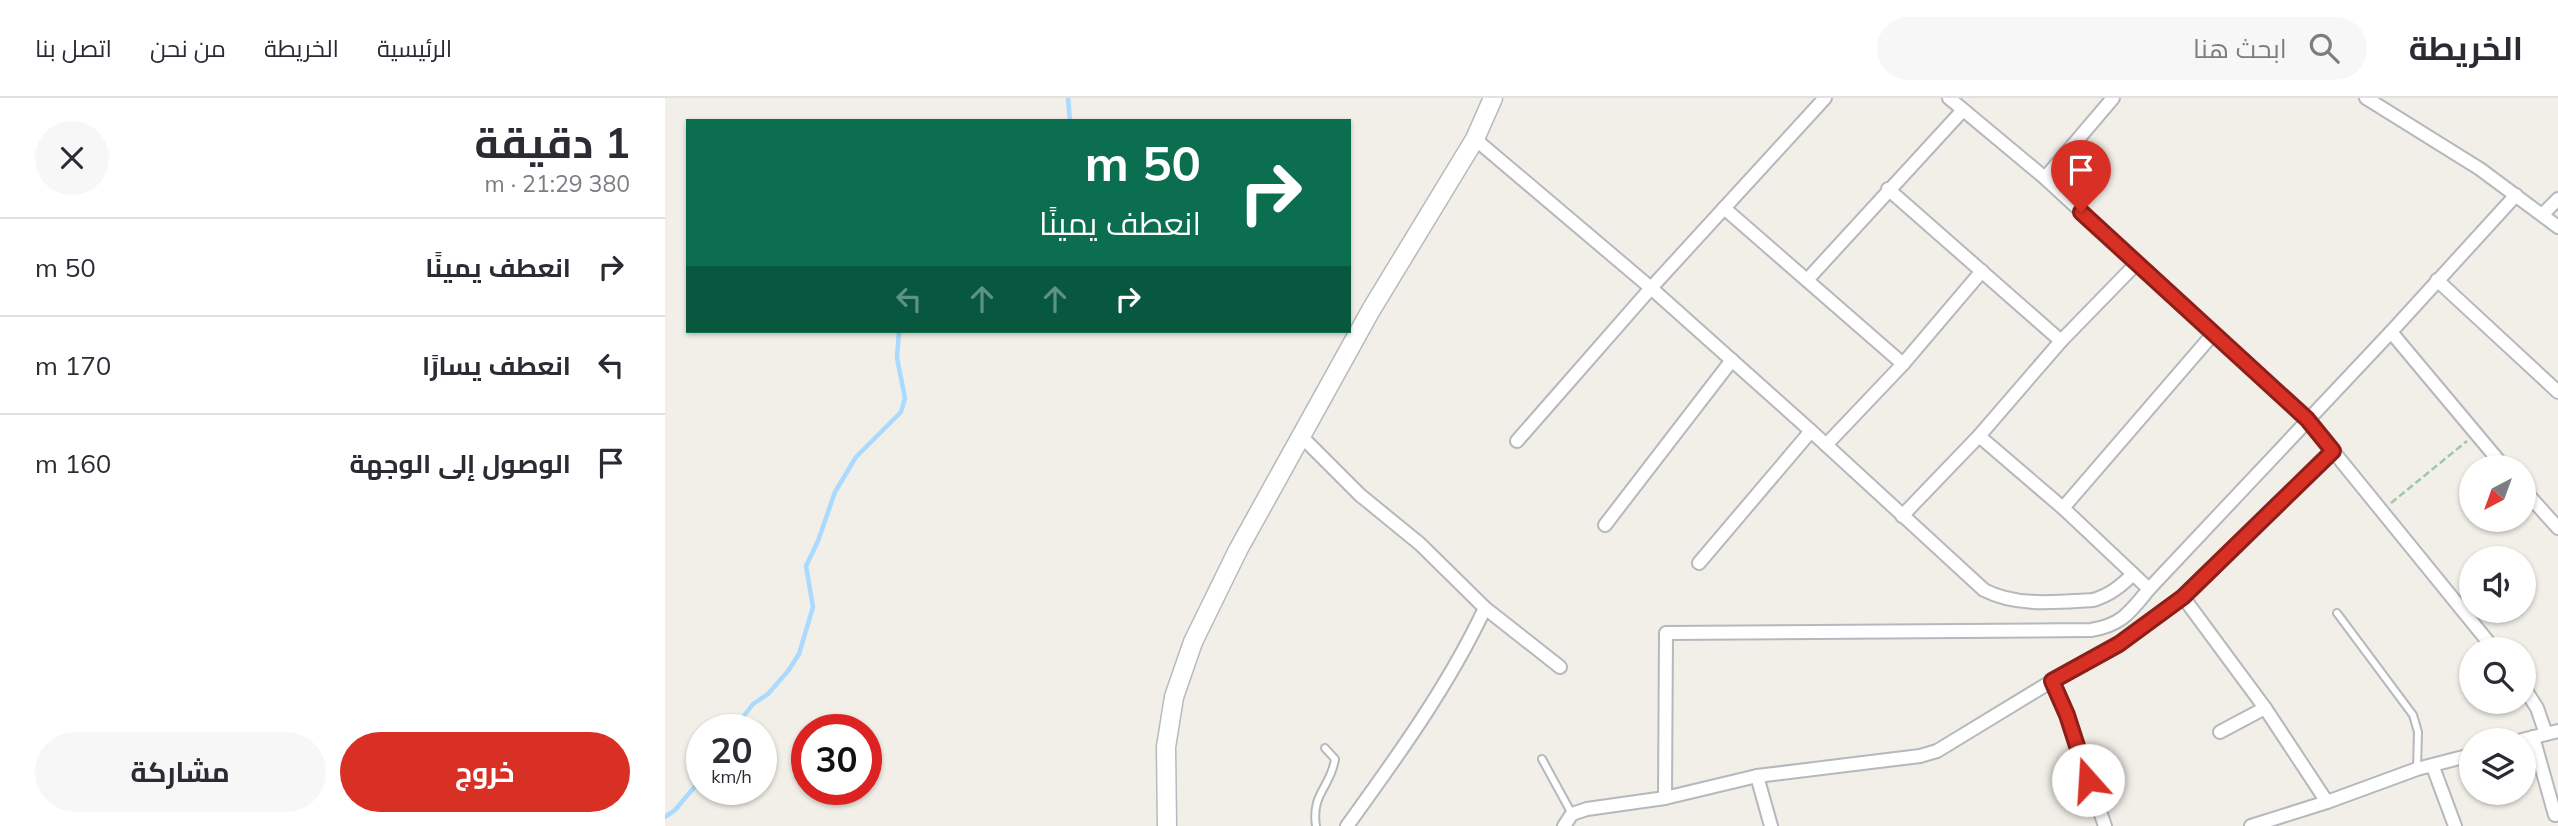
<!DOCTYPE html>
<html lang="ar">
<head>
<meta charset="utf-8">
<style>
  body { margin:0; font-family:Mulish,Cairo,sans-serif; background:#f7f7f7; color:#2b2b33; direction:rtl; height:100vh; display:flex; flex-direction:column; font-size:26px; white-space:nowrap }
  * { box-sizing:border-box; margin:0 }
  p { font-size:23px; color:#7c7c81 }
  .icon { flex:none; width:38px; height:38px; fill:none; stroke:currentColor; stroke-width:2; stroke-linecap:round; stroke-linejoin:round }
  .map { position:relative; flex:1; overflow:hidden; direction:ltr }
  .drawer { display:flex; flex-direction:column; background:#fff; width:665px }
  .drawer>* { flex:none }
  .guide { position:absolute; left:21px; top:21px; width:665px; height:214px; border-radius:0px; box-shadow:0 2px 5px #0004; direction:rtl; background:#0b6e4f; color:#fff; overflow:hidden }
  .needle { width:46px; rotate:221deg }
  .tools { position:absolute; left:1794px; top:357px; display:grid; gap:14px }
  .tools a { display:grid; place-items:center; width:77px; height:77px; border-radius:50%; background:#fff; box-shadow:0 2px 5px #0004; font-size:35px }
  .speed { position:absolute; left:21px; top:616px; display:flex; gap:14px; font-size:35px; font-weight:700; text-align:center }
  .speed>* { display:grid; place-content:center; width:91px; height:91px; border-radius:50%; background:#fff; box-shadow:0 2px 5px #0004; line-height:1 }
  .speed small { font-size:18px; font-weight:400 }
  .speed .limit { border:10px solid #d22; background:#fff; color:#111 }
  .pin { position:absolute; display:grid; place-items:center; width:60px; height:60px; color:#fff; margin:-72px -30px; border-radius:50% 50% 50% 0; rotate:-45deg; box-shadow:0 0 7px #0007 }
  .pin .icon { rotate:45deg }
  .me { position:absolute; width:77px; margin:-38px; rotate:341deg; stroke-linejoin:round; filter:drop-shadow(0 0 5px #0008) }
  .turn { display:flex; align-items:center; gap:24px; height:147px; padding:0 35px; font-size:32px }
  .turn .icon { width:91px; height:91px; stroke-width:2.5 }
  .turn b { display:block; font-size:49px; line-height:60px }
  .lanes { display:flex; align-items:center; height:66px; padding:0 35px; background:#0003; justify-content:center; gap:35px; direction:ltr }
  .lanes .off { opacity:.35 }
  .round { display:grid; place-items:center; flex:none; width:74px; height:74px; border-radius:37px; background:#f7f7f7 }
  .headline { display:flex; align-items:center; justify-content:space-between; height:119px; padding:0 35px }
  h1 { font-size:42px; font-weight:700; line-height:52px }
  .button { display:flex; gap:14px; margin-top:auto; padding:14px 35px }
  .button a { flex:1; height:80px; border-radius:42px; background:#d93025; color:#fff; font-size:28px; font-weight:700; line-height:80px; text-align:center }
  .button a+a { background:#f7f7f7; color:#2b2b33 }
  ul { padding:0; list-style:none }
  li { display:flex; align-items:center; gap:21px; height:98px; padding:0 35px; border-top:2px solid #e1e1e2 }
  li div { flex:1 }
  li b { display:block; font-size:26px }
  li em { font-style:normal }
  header { display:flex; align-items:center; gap:42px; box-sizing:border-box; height:98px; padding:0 35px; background:#fff; border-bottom:2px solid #e1e1e2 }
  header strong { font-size:33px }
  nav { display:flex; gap:38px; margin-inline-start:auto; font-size:24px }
  .search { width:490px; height:63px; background:#f7f7f7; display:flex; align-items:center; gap:18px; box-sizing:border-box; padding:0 24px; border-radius:38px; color:#7c7c81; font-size:26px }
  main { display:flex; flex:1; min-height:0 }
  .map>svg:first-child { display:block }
</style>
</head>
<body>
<header>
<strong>الخريطة</strong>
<div class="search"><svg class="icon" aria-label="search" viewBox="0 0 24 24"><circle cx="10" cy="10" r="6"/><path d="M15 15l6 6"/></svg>ابحث هنا</div>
<nav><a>الرئيسية</a><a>الخريطة</a><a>من نحن</a><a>اتصل بنا</a></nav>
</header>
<main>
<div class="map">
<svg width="1893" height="728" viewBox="0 0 1893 728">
  <rect width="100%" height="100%" fill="#f1efe8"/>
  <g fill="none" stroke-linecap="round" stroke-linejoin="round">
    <!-- stream -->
    <g stroke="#aadaff" stroke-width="4.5">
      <polyline points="403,0 405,23"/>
      <polyline points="68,632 88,606 103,596 123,573 134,556 148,509 141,468 153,443 170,394 191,359 236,314 240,300 232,260 234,233"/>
      <polyline points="0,719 10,712 37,680"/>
    </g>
    <!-- lane casing -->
    <g stroke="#b5b8bc" stroke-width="10">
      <g id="lane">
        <polyline points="1672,515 1748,617 1753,634 1752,671"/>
        <polyline points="877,661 907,716"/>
        <path d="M651,728C646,695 666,689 670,661L660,650"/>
      </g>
    </g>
    <!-- street casing -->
    <g stroke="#b5b8bc" stroke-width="16">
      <g id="street">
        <polyline points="1284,0 1380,80 1642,321 1829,551"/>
        <polyline points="1701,0 1815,71 1893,129"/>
        <path d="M810,41L986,190L1146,333L1319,492C1352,509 1392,504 1428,502C1445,497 1456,488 1468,476"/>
        <polyline points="1380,80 1448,0"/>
        <polyline points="1223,91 1396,243"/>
        <polyline points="1059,110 1238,266"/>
        <polyline points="1878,116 1893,101"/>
        <polyline points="1142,182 1298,12"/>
        <polyline points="1772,182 1893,294"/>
        <polyline points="1726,234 1839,369"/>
        <polyline points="1314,338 1398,410 1484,491"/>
        <polyline points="637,339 695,397 755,446 820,510 895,569"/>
        <polyline points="852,343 986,190 1160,0"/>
        <polyline points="1161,347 1238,266 1317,173"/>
        <polyline points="1858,391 1893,430"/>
        <polyline points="1398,410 1548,236"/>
        <polyline points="1237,418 1314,338 1396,243 1471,166"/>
        <polyline points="940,427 1067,262"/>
        <polyline points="1034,465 1146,333"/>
        <polyline points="1518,499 1600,610 1662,704"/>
        <polyline points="1387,583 1402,617 1440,728"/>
        <polyline points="1858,588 1872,610 1881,636"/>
        <polyline points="1555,634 1600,610"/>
        <polyline points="1868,639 1890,717"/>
        <polyline points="1857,642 1893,633"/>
        <polyline points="1768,669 1790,728"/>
        <polyline points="1092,678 1106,728"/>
        <path d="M1000,700L1001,535L1426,532C1457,527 1465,514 1484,491L1726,234L1851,97"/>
        <path d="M682,728C732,659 784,587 820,510"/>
        <polyline points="899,728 907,716 922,711 1000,700 1092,678 1255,658 1272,653 1387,583 1454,546 1518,499 1668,353"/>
        <polyline points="1586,728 1662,704 1752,671 1806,657"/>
      </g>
    </g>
    <!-- secondary casing -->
    <g stroke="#b6babf" stroke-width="21">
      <polyline id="secondary" points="502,728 501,649 509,599 528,544 573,452 706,212 810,41 828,0"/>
    </g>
    <!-- path -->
    <polyline stroke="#9cc7a9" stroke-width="2.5" stroke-dasharray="7 3.5" stroke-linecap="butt" points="1726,405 1802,343"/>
    <!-- lane -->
    <use href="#lane" stroke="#fff" stroke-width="6"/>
    <!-- street -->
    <use href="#street" stroke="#fff" stroke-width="12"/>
    <!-- secondary -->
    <use href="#secondary" stroke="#fff" stroke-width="18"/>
  </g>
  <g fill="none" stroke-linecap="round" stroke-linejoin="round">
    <!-- route casing -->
    <g stroke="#8d1f18" stroke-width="18">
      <polyline id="route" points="1416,114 1642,321 1668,353 1518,499 1454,546 1387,583 1402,617 1423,682"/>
    </g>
    <!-- route -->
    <use href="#route" stroke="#d93025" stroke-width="12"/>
  </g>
</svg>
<div class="tools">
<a><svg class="needle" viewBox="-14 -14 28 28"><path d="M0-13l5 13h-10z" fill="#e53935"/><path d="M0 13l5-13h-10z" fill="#7c7c81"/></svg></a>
<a><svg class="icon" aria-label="sound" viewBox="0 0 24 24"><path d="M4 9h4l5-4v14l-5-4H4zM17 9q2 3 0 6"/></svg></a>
<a><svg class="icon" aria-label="search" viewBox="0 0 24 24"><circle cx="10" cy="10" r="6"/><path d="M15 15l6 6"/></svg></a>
<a><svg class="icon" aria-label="layers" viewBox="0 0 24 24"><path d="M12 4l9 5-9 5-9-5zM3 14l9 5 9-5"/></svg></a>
</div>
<div class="speed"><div>20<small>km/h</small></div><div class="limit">30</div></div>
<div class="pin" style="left:1416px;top:114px;background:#d93025"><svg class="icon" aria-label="arrive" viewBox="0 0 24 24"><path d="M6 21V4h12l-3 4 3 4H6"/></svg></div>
<svg class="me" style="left:1423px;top:682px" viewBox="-20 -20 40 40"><circle r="19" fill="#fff"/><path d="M0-13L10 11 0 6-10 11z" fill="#d93025"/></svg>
<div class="guide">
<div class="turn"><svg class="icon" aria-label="right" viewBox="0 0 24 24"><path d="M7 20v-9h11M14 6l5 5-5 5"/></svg><div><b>50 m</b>انعطف يمينًا</div></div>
<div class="lanes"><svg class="icon off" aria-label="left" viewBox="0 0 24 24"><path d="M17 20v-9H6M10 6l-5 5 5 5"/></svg><svg class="icon off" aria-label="ahead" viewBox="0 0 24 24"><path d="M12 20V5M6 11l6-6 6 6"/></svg><svg class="icon off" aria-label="ahead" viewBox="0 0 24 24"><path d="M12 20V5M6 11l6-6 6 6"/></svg><svg class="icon" aria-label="right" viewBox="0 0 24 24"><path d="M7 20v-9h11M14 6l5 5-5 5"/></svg></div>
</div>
</div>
<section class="drawer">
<div class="headline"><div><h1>1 دقيقة</h1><p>380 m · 21:29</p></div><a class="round"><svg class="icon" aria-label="close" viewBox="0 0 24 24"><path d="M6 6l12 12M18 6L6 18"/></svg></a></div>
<ul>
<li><svg class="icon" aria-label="right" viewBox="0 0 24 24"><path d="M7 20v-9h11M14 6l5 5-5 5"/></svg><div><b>انعطف يمينًا</b></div><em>50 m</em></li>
<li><svg class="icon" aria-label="left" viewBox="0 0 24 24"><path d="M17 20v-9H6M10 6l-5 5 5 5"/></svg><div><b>انعطف يسارًا</b></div><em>170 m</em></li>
<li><svg class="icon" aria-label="arrive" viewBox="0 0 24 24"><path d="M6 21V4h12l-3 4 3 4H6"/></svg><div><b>الوصول إلى الوجهة</b></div><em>160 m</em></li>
</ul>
<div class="button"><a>خروج</a><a>مشاركة</a></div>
</section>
</main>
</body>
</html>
